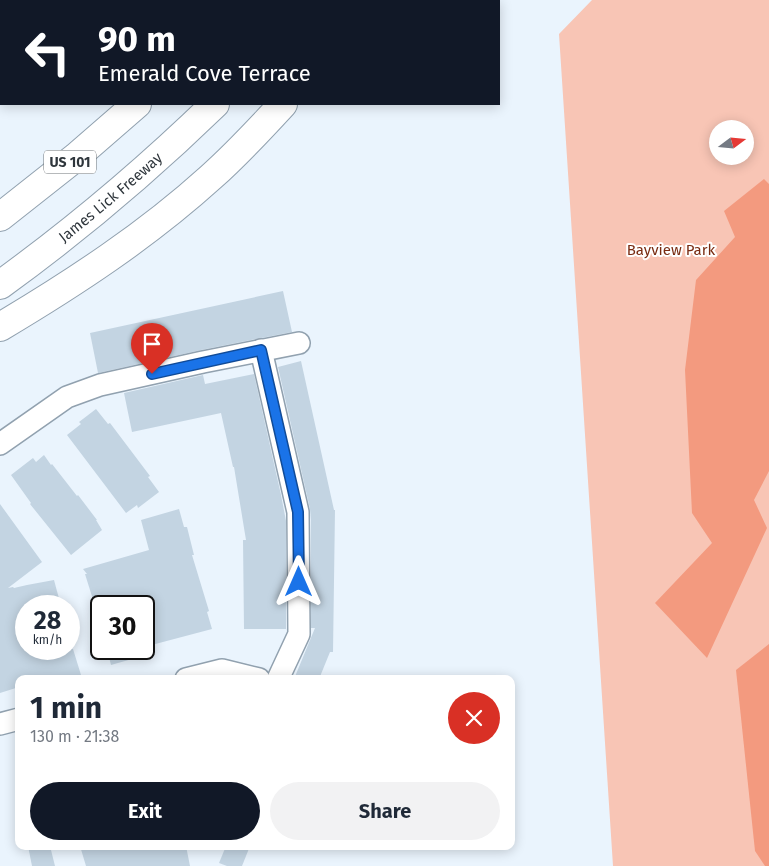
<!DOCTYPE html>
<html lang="en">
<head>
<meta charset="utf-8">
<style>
  body { margin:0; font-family:"Fira Sans",sans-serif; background:#f2f2f3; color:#1f2937; height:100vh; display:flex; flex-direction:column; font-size:19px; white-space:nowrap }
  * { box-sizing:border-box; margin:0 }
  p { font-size:16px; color:#747a83 }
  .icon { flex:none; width:28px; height:28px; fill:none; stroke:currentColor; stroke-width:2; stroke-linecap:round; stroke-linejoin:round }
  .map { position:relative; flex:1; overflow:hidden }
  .side { position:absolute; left:15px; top:675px; width:500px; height:175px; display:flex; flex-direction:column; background:#fff; border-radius:10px; box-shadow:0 2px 12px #0003 }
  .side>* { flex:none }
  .guide { position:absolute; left:0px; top:0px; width:500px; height:105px; box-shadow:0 2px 12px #0003; background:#111827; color:#fff; overflow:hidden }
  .needle { width:32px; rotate:74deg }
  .tools { position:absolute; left:709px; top:120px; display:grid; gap:10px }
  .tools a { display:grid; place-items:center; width:45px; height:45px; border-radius:50%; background:#fff; box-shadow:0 2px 12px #0003; font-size:25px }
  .speed { position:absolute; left:15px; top:595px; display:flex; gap:10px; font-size:25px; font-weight:700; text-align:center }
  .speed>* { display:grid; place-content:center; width:65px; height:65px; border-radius:50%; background:#fff; box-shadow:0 2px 12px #0003; line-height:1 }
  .speed small { font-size:12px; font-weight:400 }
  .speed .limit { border:2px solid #111; border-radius:8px; background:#fff; color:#111 }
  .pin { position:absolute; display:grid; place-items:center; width:42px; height:42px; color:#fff; margin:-51px -21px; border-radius:50% 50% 50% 0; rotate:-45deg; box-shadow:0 0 5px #0007 }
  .pin .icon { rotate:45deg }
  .me { position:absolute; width:55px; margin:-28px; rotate:0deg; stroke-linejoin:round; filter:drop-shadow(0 0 4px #0008) }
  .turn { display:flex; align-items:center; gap:18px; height:105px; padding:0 15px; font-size:22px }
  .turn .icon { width:65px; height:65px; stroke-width:2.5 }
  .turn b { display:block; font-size:35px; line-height:42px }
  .round { display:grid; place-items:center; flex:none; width:52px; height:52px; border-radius:26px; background:#f2f2f3 }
  .summary { display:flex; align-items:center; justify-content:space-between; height:85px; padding:0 15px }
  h1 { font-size:30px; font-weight:700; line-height:38px }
  .cta { display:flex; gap:10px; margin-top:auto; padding:10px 15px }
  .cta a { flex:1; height:58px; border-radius:30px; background:#111827; color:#fff; font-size:20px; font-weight:700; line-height:58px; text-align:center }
  .cta a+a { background:#f2f2f3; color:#1f2937 }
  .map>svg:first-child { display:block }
</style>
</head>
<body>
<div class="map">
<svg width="769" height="866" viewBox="0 0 769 866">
  <rect width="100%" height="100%" fill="#eaf4fd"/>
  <!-- green -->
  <path fill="#f8c5b5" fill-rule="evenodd" d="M592,0H769V866H613L559,34ZM718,129H745V156H718Z"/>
  <!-- forest -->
  <g fill="#f39a7f">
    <polygon points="764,179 769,184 769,471 754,500 767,528 707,658 655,603 712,543 692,513 685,370 696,280 735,237 724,211"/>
    <polygon points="769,644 769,866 765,866 755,851 736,670"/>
  </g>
  <!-- building -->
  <g fill="#c3d4e2">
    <polygon points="283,291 292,332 201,350 98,373 90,333"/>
    <polygon points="301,361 334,510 335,510 333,652 330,652 319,679 294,679 315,628 311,628 311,520 310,509 278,367"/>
    <polygon points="254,374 281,495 286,521 286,629 244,629 243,540 246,540 234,467 233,467 221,413 132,432 124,393 203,375 205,384"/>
    <polygon points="96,409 108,424 110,423 150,476 148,477 159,492 138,508 137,505 126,513 67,435 81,424 79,422"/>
    <polygon points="44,455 51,465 52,464 77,496 78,495 97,520 96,520 102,530 71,555 30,504 31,503 11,475 33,458 36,462"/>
    <polygon points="0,504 42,562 8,588 13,587 14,588 27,585 54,580 61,606 26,606 26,649 73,649 81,675 70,679 19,679 19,687 0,693"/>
    <polygon points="179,509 184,527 187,527 194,555 192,555 209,611 207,612 212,629 144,647 144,606 95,606 85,574 87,574 83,569 149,550 141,520"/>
    <polygon points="107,649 153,649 153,653 111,665"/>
    <polygon points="28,846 50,846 55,866 32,866"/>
    <polygon points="80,846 119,846 120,850 135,846 186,846 190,866 86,866"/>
    <polygon points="226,846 250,846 242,866 227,866 219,863"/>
  </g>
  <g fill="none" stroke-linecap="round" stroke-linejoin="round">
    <!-- minor casing -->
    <g stroke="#91a1af" stroke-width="24">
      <g id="minor">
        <polyline points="0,49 1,49"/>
        <polyline points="261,350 298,512 299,634 278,679"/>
        <polyline points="0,444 67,397 100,385 203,362 299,343"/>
        <polyline points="186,679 222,670 259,679"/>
        <polyline points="0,724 19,719"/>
      </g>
    </g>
    <!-- highway casing -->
    <g stroke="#91a1af" stroke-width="30">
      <g id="highway">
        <polyline points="242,1 243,0"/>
        <polyline points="312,1 313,0"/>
        <polyline points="378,1 379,0"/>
        <polyline points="0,217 76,157 137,104"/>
        <path id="s1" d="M0,285C76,230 148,169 215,104"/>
        <path d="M0,327C74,283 147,235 211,177C237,154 260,129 283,104"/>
      </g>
    </g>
    <!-- minor -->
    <use href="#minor" stroke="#fff" stroke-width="21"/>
    <!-- highway -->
    <use href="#highway" stroke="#fff" stroke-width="28"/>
  </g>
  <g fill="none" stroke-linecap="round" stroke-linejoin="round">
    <!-- route casing -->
    <g stroke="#114b97" stroke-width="12">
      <polyline id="route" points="152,374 261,350 298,512 299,582"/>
    </g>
    <!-- route -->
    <use href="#route" stroke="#1a73e8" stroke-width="9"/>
  </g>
  <g text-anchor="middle" stroke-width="4" stroke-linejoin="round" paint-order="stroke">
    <!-- shield labels -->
    <rect fill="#fff" stroke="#6d7276" stroke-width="1" x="44" y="150.5" width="52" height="23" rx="4"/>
    <g font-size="14" font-weight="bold" fill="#2f363c">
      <text x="70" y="167">US 101</text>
    </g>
    <!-- street labels -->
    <g font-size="15" fill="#2f363c" stroke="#fff">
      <text dy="5" stroke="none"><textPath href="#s1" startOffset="141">James Lick Freeway</textPath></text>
    </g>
    <!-- park labels -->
    <g font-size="15" fill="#792c12" stroke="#fff">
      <text x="671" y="255">Bayview Park</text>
    </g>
  </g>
</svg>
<div class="tools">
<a><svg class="needle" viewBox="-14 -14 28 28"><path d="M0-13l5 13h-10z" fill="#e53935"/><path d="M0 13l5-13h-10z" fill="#747a83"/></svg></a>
</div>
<div class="speed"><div>28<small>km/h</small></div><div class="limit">30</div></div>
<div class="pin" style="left:152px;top:374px;background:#d93025"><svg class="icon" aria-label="arrive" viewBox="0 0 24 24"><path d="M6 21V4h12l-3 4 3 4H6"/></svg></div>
<svg class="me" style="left:299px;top:582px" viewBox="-20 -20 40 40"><path d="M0-17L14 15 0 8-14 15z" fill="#1a73e8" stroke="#fff" stroke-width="4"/></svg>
<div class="guide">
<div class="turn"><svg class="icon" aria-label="left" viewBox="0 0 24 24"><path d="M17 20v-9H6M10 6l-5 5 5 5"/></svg><div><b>90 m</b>Emerald Cove Terrace</div></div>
</div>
<section class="side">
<div class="summary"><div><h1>1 min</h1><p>130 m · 21:38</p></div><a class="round" style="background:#d93025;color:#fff"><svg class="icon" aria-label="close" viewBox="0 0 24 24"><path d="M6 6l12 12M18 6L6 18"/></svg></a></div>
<div class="cta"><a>Exit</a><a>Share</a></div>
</section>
</div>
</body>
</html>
